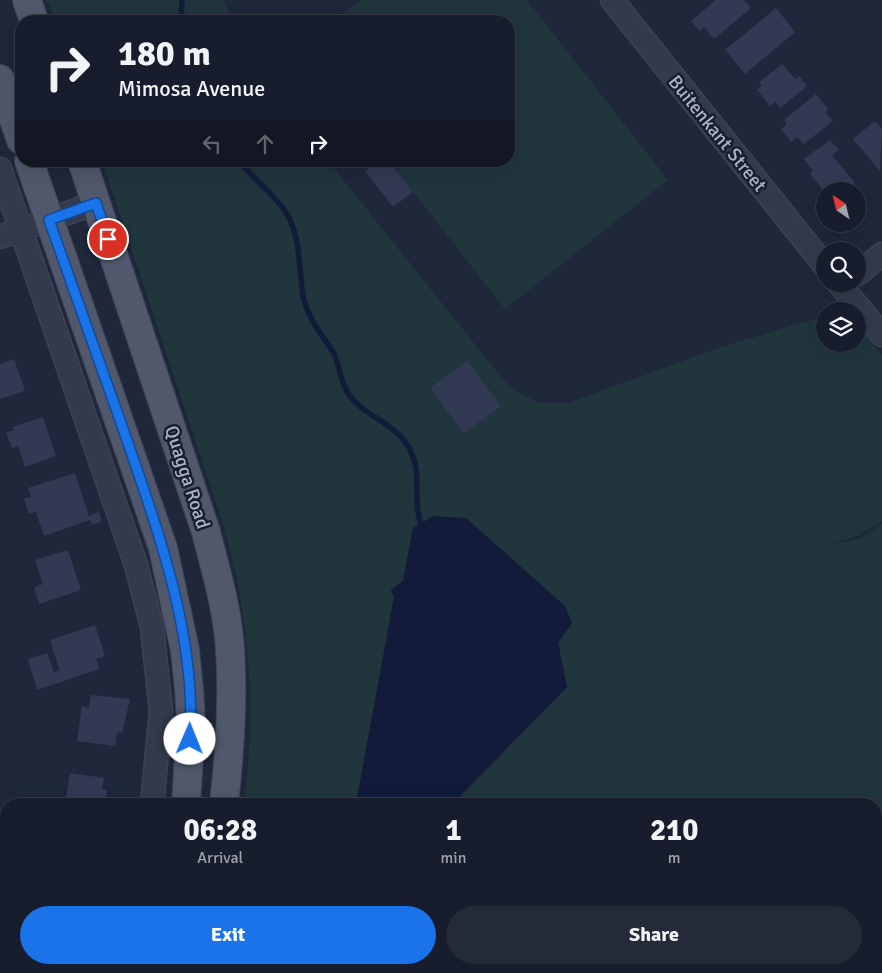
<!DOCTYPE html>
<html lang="en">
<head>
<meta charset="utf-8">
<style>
  body { margin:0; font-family:Signika,sans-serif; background:#242a38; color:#f1f3f6; height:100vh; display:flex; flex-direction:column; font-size:19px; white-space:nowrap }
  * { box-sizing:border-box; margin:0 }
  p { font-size:16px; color:#9ea2a9 }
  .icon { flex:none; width:28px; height:28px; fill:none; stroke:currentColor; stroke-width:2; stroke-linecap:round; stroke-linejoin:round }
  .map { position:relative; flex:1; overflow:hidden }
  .panel { position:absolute; left:0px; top:798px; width:882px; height:176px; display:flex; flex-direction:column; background:#171d2c; border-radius:20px 20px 0 0; box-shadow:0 5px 20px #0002,0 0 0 1px #363b48 }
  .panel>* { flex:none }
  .top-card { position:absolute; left:15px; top:15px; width:500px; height:152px; border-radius:20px; box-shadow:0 5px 20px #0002,0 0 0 1px #363b48; background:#171d2c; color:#f1f3f6; overflow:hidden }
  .needle { width:32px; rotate:325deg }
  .controls { position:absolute; left:816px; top:182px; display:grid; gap:10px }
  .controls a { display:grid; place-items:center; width:50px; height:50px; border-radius:50%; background:#171d2c; box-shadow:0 5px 20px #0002,0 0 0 1px #363b48; font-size:25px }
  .pin { position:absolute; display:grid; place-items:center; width:42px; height:42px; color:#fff; margin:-21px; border:2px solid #fff; border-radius:50%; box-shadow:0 1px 5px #0007 }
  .me { position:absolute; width:55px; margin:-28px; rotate:1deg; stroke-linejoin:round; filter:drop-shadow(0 0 4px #0008) }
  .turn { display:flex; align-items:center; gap:18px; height:105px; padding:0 20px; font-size:22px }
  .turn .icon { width:65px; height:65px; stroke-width:2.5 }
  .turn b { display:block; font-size:35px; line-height:42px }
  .lanes { display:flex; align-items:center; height:48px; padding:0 20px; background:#0003; justify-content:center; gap:25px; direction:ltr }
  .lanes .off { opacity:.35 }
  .eta { display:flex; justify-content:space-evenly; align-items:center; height:85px; text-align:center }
  .eta b { font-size:30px; font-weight:800; line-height:35px }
  .primary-button { display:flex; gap:10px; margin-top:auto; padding:10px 20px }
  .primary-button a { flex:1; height:58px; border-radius:30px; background:#1a73e8; color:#fff; font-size:20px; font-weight:800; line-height:58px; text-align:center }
  .primary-button a+a { background:#242a38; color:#f1f3f6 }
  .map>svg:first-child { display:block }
</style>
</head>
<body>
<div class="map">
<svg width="882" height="973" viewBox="0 0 882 973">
  <rect width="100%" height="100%" fill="#1f273b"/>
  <!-- green -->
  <g fill="#21353c">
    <polygon points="47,0 224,0 232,21 55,21"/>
    <polygon points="361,0 527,0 668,180 505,309 389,161 509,161 509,21 334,21"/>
    <path d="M102,161H328L502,378L515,390L537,402L568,403L721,347L825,316V344H858V325L882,356V521L858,536L826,545L859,539L882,524V973H751L749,968H876V804H453L567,687L558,643L572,623L433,517L413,528L403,581L391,590L394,597L356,804H244C257,702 250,622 223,523Z"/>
    <polygon points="0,893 6,893 6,968 119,968 118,973 0,973"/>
    <polygon points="222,968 468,968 461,973 221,973"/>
  </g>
  <!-- water -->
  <g fill="#121c3a">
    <polygon points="433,516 466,518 565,606 572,623 558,643 567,687 452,804 356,804 394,597 391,590 403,581 413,528"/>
    <polygon points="468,968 749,968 751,973 461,973"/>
  </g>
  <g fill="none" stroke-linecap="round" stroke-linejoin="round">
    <!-- stream -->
    <g stroke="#121c3a" stroke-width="5.5">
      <polyline points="181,21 182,0"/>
      <path d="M240,161C254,182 277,195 289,218C301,241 299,271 303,296C308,319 321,333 333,352C340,365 340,382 349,395C365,417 398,424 410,450C423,474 412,501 421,524"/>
    </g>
  </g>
  <!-- building -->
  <g fill="#313a52">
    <polygon points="716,0 744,0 751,8 714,39 704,27 700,31 691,21"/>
    <polygon points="776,8 795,32 745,74 725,50"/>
    <polygon points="782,64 795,79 799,76 807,86 780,108 775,102 770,106 757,90 762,86 759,82"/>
    <polygon points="816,94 828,109 825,112 833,121 804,144 797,137 791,142 781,129 787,124 784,120"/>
    <polygon points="875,121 882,129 880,171 853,139"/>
    <polygon points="830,140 839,150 832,155 854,182 854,191 824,191 810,174 813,171 804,159"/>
    <polygon points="378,161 389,161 413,192 393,207 365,171"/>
    <polygon points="14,359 25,391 0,399 0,364"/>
    <polygon points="467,361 501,406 464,433 430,388"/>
    <polygon points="43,417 56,456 25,467 18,446 12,448 6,432 14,430 12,427"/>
    <polygon points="75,473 89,516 99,512 102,521 92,525 90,520 44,536 36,512 29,514 24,499 31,497 28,488"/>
    <polygon points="68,550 81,590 39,604 34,587 43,584 35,560"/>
    <polygon points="95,625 105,656 96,659 99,669 37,690 28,659 47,653 54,672 60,671 50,640"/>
    <polygon points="91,695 130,699 122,733 117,732 115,746 77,741 82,706 89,708"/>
    <polygon points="70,773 104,778 102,789 107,790 105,804 65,804"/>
  </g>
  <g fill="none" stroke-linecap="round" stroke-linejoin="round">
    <!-- minor casing -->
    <g stroke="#3c4355" stroke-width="25">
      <g id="minor">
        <polyline points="612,0 825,266"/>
        <polyline points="0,169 136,565 152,627 161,712 152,804"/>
        <polyline points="0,237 96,203"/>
        <polyline points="858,274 882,254"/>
        <polyline points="839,284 882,335"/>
      </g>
    </g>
    <!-- primary casing -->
    <g stroke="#3c4355" stroke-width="30">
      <g id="primary">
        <polyline points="27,0 34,21"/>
        <polyline points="0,79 21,140"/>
        <polyline points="29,161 163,548 185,650 189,689 191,723 186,804"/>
        <path d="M82,161L206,532C215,567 225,601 229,637C234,693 230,748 224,804"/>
        <polyline points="162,973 163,968"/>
        <polyline points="204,973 205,968"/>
      </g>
    </g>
    <!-- minor -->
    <use href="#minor" stroke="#333a4b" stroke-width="22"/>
    <!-- primary -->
    <use href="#primary" stroke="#51586c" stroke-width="28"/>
  </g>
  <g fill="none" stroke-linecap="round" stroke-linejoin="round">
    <!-- route casing -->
    <g stroke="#114b97" stroke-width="12">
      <path id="route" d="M108,239L96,203L49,220C73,288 97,356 121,423C155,522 197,633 190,739"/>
    </g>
    <!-- route -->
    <use href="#route" stroke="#1a73e8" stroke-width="9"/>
  </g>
  <g text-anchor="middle" stroke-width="5" stroke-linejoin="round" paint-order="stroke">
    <!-- street labels -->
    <g font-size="19" fill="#aeb4c8" stroke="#181f30">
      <text transform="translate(718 133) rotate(51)" y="7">Buitenkant Street</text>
      <text transform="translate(188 477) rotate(72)" y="7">Quagga Road</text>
    </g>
  </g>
</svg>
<div class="controls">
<a><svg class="needle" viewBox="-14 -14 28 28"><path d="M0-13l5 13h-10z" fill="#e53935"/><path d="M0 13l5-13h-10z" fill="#9ea2a9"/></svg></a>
<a><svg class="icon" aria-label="search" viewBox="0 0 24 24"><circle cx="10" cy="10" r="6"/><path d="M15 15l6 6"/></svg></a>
<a><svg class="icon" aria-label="layers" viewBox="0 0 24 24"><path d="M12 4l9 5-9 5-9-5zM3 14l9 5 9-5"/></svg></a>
</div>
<div class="pin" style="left:108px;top:239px;background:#d93025"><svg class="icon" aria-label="arrive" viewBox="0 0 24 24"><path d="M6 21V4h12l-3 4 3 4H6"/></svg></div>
<svg class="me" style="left:190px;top:739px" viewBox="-20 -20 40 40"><circle r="19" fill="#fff"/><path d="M0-13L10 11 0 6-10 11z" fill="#1a73e8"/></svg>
<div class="top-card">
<div class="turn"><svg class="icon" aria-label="right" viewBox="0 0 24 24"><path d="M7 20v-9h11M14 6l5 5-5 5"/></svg><div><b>180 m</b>Mimosa Avenue</div></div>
<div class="lanes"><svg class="icon off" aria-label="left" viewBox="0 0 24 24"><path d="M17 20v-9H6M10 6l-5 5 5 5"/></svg><svg class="icon off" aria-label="ahead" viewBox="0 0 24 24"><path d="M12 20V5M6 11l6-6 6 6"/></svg><svg class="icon" aria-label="right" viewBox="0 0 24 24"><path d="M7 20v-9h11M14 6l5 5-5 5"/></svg></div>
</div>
<section class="panel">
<div class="eta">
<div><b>06:28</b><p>Arrival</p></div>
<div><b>1</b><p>min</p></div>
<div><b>210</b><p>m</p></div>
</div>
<div class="primary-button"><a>Exit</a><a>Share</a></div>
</section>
</div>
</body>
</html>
